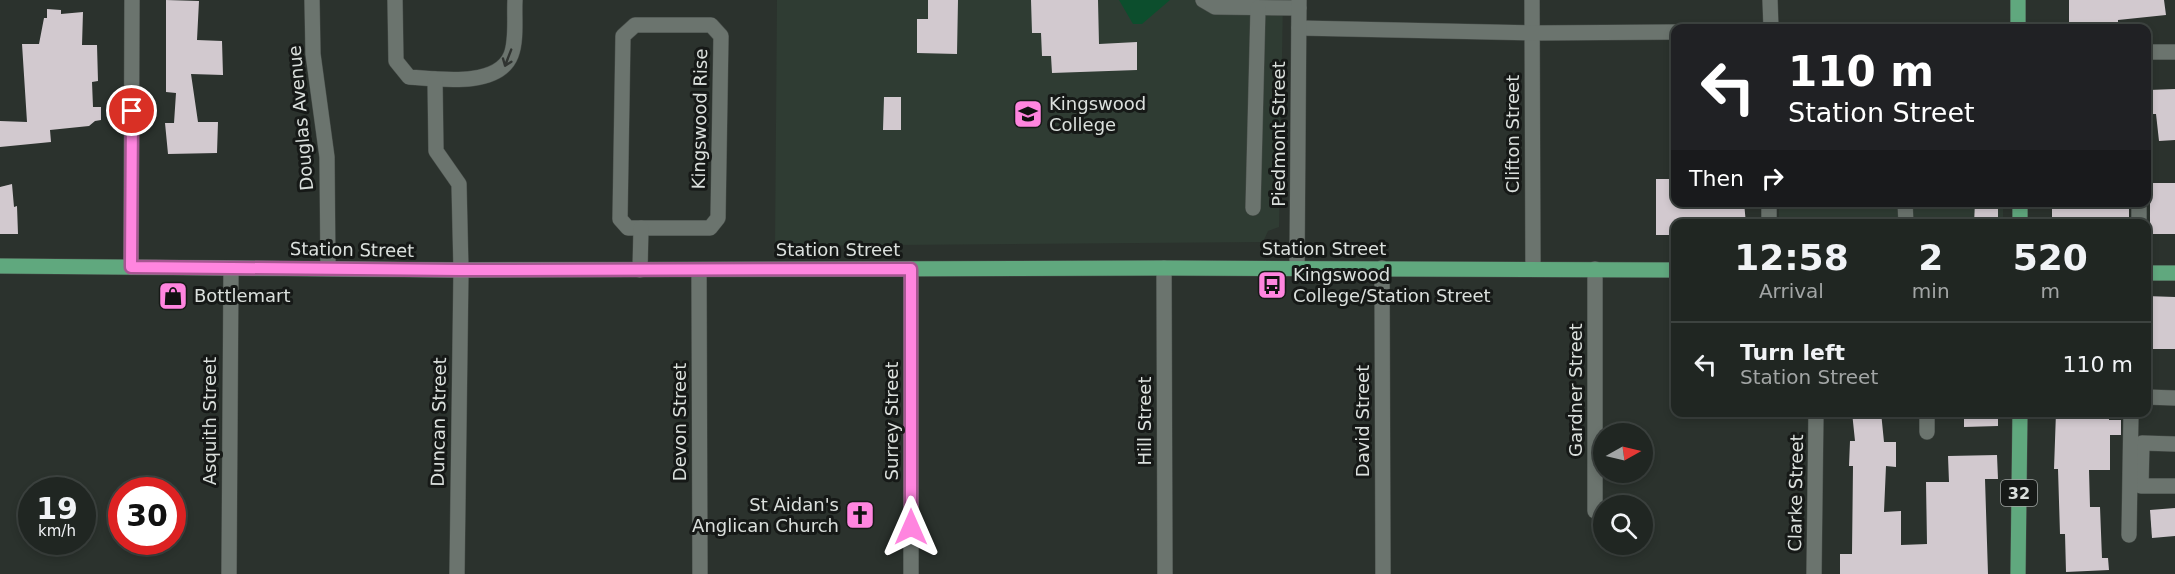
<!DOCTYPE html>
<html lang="en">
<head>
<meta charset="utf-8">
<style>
  body { margin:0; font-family:"DejaVu Sans",sans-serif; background:#282e2a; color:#f1f3f6; height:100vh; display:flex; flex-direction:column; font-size:22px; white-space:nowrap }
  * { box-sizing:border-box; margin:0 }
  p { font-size:20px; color:#a2a5a5 }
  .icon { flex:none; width:33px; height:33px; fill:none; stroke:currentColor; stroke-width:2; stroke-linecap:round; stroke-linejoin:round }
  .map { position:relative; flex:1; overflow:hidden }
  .details { position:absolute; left:1671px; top:219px; width:480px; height:198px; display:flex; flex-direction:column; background:#202622; border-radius:12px; box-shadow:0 3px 9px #0003,0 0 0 2px #3d4340 }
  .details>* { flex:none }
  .guide { position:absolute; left:1671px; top:24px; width:480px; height:183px; border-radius:12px; box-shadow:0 3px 9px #0003,0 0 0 2px #3d4340; background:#202124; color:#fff; overflow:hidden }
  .needle { width:39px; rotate:82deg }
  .fabs { position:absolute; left:1593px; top:423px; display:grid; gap:12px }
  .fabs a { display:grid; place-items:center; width:60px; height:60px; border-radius:50%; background:#202622; box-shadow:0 3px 9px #0003,0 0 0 2px #3d4340; font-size:30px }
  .speed { position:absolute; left:18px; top:477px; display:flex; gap:12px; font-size:30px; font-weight:700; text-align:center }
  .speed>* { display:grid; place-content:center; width:78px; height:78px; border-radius:50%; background:#202622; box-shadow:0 3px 9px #0003,0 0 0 2px #3d4340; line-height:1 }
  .speed small { font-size:15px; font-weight:400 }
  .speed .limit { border:9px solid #d22; background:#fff; color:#111 }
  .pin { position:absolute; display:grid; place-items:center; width:51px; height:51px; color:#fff; margin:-26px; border:3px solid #fff; border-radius:50%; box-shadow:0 2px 6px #0007 }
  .me { position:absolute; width:66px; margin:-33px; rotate:0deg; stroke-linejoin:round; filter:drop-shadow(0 0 4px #0008) }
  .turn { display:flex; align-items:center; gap:21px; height:126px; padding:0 18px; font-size:27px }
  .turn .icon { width:78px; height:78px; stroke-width:2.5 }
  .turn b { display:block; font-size:42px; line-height:51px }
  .then { display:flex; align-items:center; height:57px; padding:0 18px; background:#0003; gap:12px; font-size:22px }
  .eta { display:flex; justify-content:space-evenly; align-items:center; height:102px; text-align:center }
  .eta b { font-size:36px; font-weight:600; line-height:42px }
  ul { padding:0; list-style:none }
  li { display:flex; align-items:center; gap:18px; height:84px; padding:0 18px; border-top:2px solid #3d4340 }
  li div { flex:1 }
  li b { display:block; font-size:22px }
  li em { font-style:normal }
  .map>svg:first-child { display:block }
</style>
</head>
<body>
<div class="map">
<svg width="2175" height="574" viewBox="0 0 2175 574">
  <rect width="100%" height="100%" fill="#2b322d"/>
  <!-- built -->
  <g fill="#2f3c33">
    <polygon points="777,0 1283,0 1279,227 1268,231 1263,242 775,246"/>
    <polygon points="1779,203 2003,203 2003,223 1779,224"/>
  </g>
  <!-- green -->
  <polygon fill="#0c4e2d" points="1119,0 1170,0 1142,24 1133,24"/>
  <!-- building -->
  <g fill="#d2c9cf">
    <polygon points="166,0 199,1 197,40 222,41 223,75 191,74 198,122 218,122 217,153 168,154 165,123 174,123 176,93 166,92"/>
    <polygon points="928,0 958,0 957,54 917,53 917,19 928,19"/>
    <polygon points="1031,0 1098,0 1099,44 1137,42 1137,70 1052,73 1051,56 1042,56 1041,33 1032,33"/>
    <polygon points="2069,0 2164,0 2166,15 2118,20 2118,28 2069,28"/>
    <polygon points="47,9 61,10 61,14 83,12 82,45 97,45 98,81 92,82 93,107 101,107 101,120 95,121 89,126 50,130 51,142 0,147 0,121 27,122 22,44 39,44 44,18 47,18"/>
    <polygon points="2175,89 2175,140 2159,141 2156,114 2150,114 2149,90"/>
    <polygon points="884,97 901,97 901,130 883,130"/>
    <polygon points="1656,179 1670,179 1671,187 1676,187 1678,207 1744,202 1746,224 1676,224 1676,235 1656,235"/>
    <rect x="2150" y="183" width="25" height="51"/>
    <polygon points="12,184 14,207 17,206 18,234 0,234 0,187"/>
    <polygon points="1975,202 1998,204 1998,224 1974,224"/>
    <rect x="2052" y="202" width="77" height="22"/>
    <polygon points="2146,296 2175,297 2175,349 2146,349"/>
    <polygon points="1852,412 1881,412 1884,442 1896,442 1896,467 1886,466 1884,512 1901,511 1901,545 1927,544 1926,482 1949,482 1948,456 1997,455 1998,479 1985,479 1988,574 1840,574 1840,554 1852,554 1853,466 1849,466 1850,441 1855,441"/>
    <polygon points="2056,412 2109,412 2109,420 2121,420 2121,435 2110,435 2110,470 2089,470 2090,507 2100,507 2102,558 2108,558 2109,570 2066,572 2065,534 2060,534 2058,469 2054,469"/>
    <polygon points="1998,413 1998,426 1964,427 1964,414"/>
    <polygon points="2175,508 2175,536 2152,538 2150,510"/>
  </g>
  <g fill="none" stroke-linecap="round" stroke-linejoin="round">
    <!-- minor casing -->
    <g stroke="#474d49" stroke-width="16">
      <g id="minor">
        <polyline points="312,0 313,54 327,157 328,268"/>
        <path d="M395,0L396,61L409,77C438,79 498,88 511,55C517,40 514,17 515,0"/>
        <polyline points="1203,0 1215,7 1299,8"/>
        <polyline points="1532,0 1533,269"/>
        <polyline points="1770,0 1771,28"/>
        <polygon points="635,25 711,25 721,36 718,218 710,228 628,228 620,219 623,36"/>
        <polyline points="1299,28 1532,33 1676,32"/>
        <polyline points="2146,52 2175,52"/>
        <polyline points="435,79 436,151 459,184 461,270 457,574"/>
        <polyline points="1905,202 1906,224"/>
        <polyline points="2139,202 2139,224"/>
        <polyline points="1253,208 1258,8"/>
        <polyline points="1769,224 1769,202"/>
        <polyline points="131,267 132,0"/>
        <polyline points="1164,268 1165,574"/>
        <polyline points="1297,268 1299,0"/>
        <polyline points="1382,268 1383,574"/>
        <polyline points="911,269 911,574"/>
        <polyline points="640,270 641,228"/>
        <polyline points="699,270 700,574"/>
        <polyline points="2146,397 2175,398"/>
        <polyline points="1927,412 1927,432"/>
        <polyline points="2175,444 2142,443 2141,486 2175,486"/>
        <polyline points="1595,511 1595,269"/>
        <polyline points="2129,535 2131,412"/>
        <polyline points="229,574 231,269"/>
        <polyline points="1814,574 1816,412"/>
      </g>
    </g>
    <!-- major casing -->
    <g stroke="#474d49" stroke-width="16">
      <g id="major">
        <polyline points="2018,0 2018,28"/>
        <polyline points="2020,202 2020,224"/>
        <polyline points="0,266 461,270 1164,268 1676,270"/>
        <polyline points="2146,273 2175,273"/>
        <polyline points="2018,574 2020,412"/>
      </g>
    </g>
    <!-- minor -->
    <use href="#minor" stroke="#6b746e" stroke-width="15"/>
    <!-- major -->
    <use href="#major" stroke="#60a87e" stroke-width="15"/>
  </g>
  <!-- one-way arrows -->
  <defs><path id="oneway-shaft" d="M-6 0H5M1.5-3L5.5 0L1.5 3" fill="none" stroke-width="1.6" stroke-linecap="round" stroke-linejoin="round" transform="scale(1.5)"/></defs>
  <use stroke="#303431" href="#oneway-shaft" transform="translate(508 58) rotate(111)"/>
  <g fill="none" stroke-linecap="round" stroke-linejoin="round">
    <!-- route casing -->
    <g stroke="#a65691" stroke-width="15">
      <polyline id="route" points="132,111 131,267 460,270 911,269 911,527"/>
    </g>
    <!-- route -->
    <use href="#route" stroke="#ff85df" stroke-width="10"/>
  </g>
  <!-- icons -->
  <defs>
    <g id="school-square" transform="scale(1.5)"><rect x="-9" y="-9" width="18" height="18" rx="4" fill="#ff85df" stroke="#161917"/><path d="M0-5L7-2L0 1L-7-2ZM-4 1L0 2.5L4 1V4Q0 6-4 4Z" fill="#111"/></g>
    <g id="bus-square" transform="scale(1.5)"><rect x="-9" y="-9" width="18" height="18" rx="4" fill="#ff85df" stroke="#161917"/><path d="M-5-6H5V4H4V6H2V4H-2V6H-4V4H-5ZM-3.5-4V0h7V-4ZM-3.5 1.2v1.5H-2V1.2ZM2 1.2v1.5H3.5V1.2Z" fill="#111"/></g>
    <g id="shop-square" transform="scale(1.5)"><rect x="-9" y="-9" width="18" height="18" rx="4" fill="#ff85df" stroke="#161917"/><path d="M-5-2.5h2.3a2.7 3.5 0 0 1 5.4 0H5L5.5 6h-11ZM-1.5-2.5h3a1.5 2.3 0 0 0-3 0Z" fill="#111"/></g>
    <g id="church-square" transform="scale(1.5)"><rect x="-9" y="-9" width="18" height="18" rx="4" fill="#ff85df" stroke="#161917"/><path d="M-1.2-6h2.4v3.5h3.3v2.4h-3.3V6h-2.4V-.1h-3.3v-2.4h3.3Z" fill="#111"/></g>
  </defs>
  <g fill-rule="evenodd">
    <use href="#school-square" x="1028" y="114"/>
    <use href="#bus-square" x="1272" y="285"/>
    <use href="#shop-square" x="173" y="296"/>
    <use href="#church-square" x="860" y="515"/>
  </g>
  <g text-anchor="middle" stroke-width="6" stroke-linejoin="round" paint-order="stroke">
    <!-- shield labels -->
    <rect fill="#161917" stroke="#a0a4a2" stroke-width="1.5" x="2001" y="480" width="36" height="26" rx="4.5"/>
    <g font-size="16" font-weight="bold" fill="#dbe0dd">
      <text x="2019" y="499">32</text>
    </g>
    <!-- poi labels -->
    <g font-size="18" fill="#dbe0dd" stroke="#161917" text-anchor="start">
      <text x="1049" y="110">Kingswood<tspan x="1049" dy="21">College</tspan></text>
      <text x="1293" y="281">Kingswood<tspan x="1293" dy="21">College/Station Street</tspan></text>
      <text x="194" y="302">Bottlemart</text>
      <text x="839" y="511" text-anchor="end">St Aidan's<tspan x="839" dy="21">Anglican Church</tspan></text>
    </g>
    <!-- street labels -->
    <g font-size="18" fill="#dbe0dd" stroke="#161917">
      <text transform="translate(301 118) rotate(-95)" y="6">Douglas Avenue</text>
      <text transform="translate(700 119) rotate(-89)" y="6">Kingswood Rise</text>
      <text transform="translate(1279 134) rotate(-90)" y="6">Piedmont Street</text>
      <text transform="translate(1513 134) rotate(-90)" y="6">Clifton Street</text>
      <text x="1324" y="255">Station Street</text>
      <text transform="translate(352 250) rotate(1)" y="6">Station Street</text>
      <text x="838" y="256">Station Street</text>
      <text transform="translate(1576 390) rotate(-90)" y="6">Gardner Street</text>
      <text transform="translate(210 421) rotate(-90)" y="6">Asquith Street</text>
      <text transform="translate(892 421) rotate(-90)" y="6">Surrey Street</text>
      <text transform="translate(1145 421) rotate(-90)" y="6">Hill Street</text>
      <text transform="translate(1363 421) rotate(-90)" y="6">David Street</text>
      <text transform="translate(439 422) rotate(-89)" y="6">Duncan Street</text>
      <text transform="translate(680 422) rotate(-90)" y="6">Devon Street</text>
      <text transform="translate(1796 493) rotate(-89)" y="6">Clarke Street</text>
    </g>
  </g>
</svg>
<div class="fabs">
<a><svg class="needle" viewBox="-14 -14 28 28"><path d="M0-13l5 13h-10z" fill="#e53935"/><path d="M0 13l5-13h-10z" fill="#a2a5a5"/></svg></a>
<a><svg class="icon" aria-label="search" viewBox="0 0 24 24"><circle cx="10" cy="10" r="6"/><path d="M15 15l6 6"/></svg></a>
</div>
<div class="speed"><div>19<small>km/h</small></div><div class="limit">30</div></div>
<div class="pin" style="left:132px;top:111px;background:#d93025"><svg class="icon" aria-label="arrive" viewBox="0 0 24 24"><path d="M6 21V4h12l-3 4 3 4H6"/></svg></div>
<svg class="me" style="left:911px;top:527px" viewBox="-20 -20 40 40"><path d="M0-17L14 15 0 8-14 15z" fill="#ff85df" stroke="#fff" stroke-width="4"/></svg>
<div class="guide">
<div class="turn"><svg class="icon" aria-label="left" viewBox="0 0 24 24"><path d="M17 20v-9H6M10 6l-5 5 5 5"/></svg><div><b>110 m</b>Station Street</div></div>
<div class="then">Then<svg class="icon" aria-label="right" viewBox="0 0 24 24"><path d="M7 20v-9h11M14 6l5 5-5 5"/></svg></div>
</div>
<section class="details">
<div class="eta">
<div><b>12:58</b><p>Arrival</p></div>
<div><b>2</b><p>min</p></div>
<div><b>520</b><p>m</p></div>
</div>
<ul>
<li><svg class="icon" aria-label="left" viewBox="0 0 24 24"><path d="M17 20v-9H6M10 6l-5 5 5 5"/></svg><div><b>Turn left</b><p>Station Street</p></div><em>110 m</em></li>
</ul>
</section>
</div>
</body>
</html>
